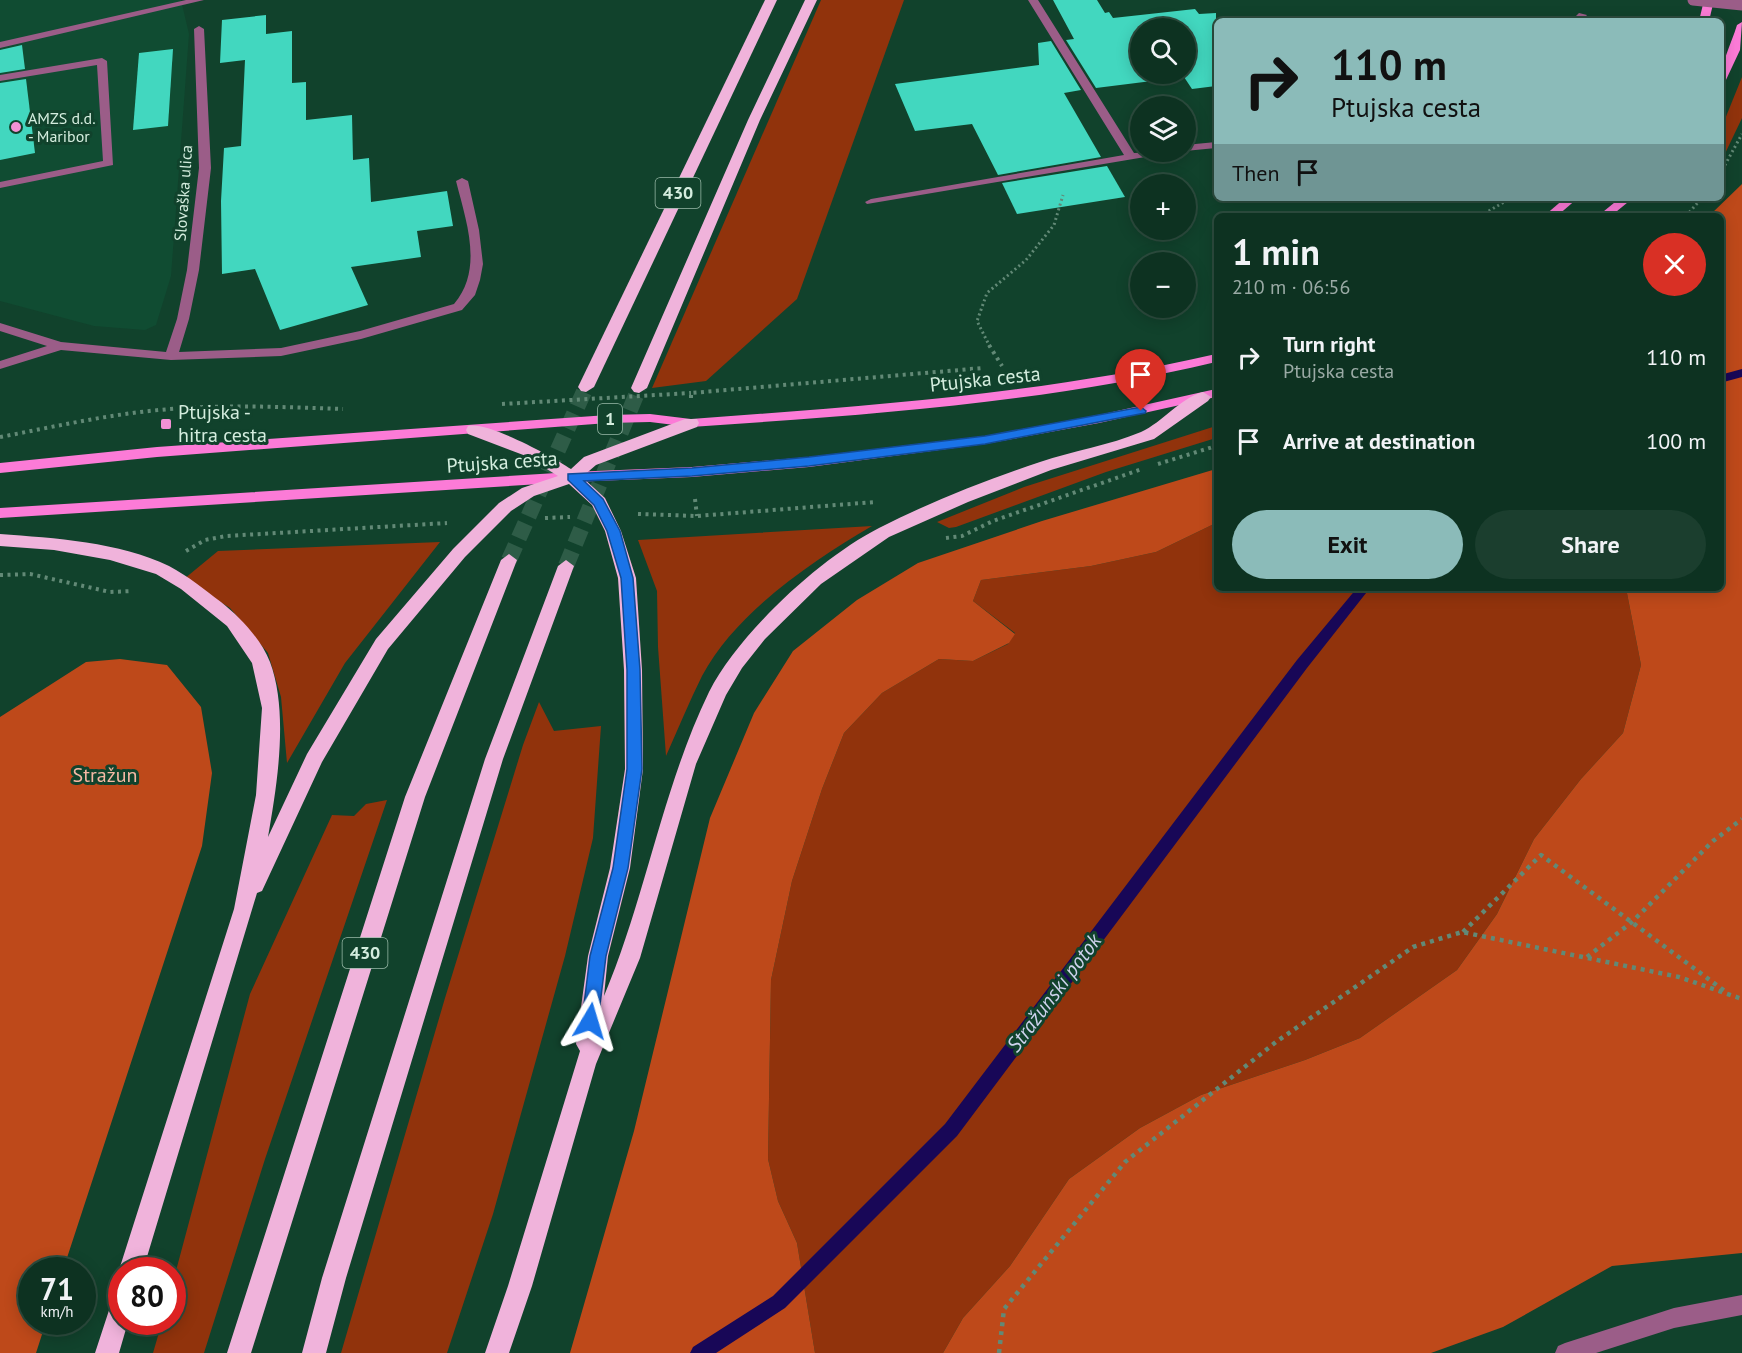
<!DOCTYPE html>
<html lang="en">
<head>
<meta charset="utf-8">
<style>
  body { margin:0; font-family:"PT Sans",sans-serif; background:#1b3e2e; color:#f1f3f6; height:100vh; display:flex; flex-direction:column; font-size:22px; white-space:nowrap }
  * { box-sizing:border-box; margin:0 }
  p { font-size:20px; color:#9aaaa5 }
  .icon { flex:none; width:33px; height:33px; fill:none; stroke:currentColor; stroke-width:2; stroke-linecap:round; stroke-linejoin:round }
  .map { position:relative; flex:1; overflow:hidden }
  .panel { position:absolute; left:1214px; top:213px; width:510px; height:378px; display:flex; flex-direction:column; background:#0d3221; border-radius:9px; box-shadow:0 3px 15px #0003,0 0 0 2px #2d4d3f }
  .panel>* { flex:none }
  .banner { position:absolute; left:1214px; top:18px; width:510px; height:183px; border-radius:9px; box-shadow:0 3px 15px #0003,0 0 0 2px #2d4d3f; background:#8bbbb9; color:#111; overflow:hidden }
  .controls { position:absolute; left:1130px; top:18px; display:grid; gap:12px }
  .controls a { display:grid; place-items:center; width:66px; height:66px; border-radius:50%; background:#0d3221; box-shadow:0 3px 15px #0003,0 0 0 2px #2d4d3f; font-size:30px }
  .speed { position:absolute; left:18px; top:1257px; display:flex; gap:12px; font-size:30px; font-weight:700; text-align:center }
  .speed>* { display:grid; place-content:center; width:78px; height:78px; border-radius:50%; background:#0d3221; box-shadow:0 3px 15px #0003,0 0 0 2px #2d4d3f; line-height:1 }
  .speed small { font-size:15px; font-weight:400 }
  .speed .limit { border:9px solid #d22; background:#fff; color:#111 }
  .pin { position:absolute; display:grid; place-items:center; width:51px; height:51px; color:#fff; margin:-62px -26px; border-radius:50% 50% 50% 0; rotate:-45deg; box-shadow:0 0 6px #0007 }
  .pin .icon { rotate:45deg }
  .me { position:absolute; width:66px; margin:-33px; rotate:7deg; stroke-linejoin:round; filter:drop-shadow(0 0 4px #0008) }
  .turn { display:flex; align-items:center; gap:21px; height:126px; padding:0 18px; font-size:27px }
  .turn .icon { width:78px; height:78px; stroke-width:2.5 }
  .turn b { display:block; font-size:42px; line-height:51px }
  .then { display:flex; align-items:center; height:57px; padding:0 18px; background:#0003; gap:12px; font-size:22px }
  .round { display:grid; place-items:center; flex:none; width:63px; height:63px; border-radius:32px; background:#1b3e2e }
  .headline { display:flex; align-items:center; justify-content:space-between; height:102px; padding:0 18px }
  h1 { font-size:36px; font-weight:600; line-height:45px }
  .primary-button { display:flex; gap:12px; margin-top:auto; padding:12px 18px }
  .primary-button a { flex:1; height:69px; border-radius:36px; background:#8bbbb9; color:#111; font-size:24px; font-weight:600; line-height:69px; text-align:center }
  .primary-button a+a { background:#1b3e2e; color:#f1f3f6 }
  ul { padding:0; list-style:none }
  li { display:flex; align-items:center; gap:18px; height:84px; padding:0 18px }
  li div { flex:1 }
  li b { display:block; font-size:22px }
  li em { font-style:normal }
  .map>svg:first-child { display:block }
</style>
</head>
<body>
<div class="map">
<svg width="1742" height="1353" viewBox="0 0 1742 1353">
  <rect width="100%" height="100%" fill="#11422c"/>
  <!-- built -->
  <polygon fill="#104c32" points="0,0 181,0 189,34 171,276 156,325 145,330 94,326 0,301"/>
  <!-- green -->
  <g fill="#91330c">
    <polygon points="821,0 904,0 797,299 706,381 652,388"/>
    <polygon points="1742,77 1742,118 1721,162 1721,129"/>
    <polygon points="1216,426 1216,438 1106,472 956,527 949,528 937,522 1024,487"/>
    <polygon points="1216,523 1216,588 1626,588 1641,665 1623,733 1581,779 1534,839 1497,914 1457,970 1360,1038 1305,1060 1201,1095 1140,1128 1069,1179 1010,1266 963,1318 943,1353 815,1353 797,1243 778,1201 768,1159 771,980 792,881 822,789 844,733 882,693 939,659 973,661 1008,644 1015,633 973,601 981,580 1091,566 1156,552"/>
    <path d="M872,526C811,562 736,612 702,676C689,702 678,729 666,756L658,647L657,591L638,540Z"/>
    <polygon points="440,542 345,663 287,763 281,697 268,653 230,608 184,579 218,551"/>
    <polygon points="539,702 554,731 601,726 593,838 565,956 493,1214 447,1353 341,1353 445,998 523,745"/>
    <polygon points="387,800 265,1159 204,1353 153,1353 162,1322 172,1322 173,1282 250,994 332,815 354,816 366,804"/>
  </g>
  <!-- forest -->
  <g fill="#be491a">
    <polygon points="1742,184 1742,1253 1612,1266 1503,1327 1431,1353 943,1353 963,1318 1010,1266 1069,1179 1140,1128 1201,1095 1305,1060 1360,1038 1457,970 1497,914 1534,839 1581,779 1623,733 1641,665 1626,588 1720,588 1720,216 1709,216"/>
    <polygon points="1216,469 1216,523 1156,552 1091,566 981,580 973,601 1015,634 1009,643 973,661 939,659 882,693 844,733 822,789 792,881 771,980 768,1159 778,1201 797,1243 815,1353 570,1353 634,1131 710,818 754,713 793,651 857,600 918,563 1042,521"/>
    <polygon points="120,659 167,665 201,707 212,773 202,846 63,1270 32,1270 32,1322 46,1322 36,1353 0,1353 0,717 86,662"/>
  </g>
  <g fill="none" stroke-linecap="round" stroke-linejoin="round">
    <!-- stream -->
    <g fill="#180757" fill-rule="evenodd">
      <polygon points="1742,369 1742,377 1720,383 1720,375"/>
      <polygon points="1357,588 1370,588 1307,668 957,1136 785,1308 716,1353 690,1353 693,1347 773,1296 945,1124 1297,660"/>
    </g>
  </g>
  <!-- building -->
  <g fill="#42d7bf" fill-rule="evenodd">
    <path d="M1053,0H1097L1105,13L1109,12L1113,18L1195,9L1199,14L1216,13V86L1192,89L1184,77L1096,88L1066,40L1074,39ZM1140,28H1185V74H1140Z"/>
    <polygon points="266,15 266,34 292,31 292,83 306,82 306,120 352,115 353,160 369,158 371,202 447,191 453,226 417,231 421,257 351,267 368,305 280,330 255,269 222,274 221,201 224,148 241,146 245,60 220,63 222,20"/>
    <polygon points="1051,41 1081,90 1064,93 1101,157 998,175 972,124 915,131 895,84 1039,65 1038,43"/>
    <polygon points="22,45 25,69 0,73 0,50"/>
    <polygon points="173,49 168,126 133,130 139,53"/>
    <polygon points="26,79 35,153 0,160 0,83"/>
    <polygon points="1107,166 1125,197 1017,214 1002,183"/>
  </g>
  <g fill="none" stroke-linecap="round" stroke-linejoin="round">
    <!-- highway-tunnel -->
    <g stroke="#2e5c47" stroke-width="16" stroke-dasharray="16 8" stroke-linecap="butt">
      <polyline points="509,560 586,387"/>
      <polyline points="566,566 639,388"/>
    </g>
    <!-- path-far2 -->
    <g stroke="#628976" stroke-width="3" stroke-dasharray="2 3" stroke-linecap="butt">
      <polyline points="1720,174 1742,134"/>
      <polyline points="1480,216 1511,198"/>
      <polyline points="1686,216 1702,198"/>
      <polyline points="990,347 977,321 987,293 1026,260 1054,225 1063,195"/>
    </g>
    <!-- path-far1 -->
    <g stroke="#628976" stroke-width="4" stroke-dasharray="3 4.5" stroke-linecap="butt">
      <polyline points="989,345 1002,366"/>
      <polyline points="691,398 691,393 983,368"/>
      <path d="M0,437C53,427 105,415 159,410C220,404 282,407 343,409"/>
      <polyline points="1158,464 1216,446"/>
      <polyline points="695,499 697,516"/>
      <polyline points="638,514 697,516 875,502"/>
      <polyline points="545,518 570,517"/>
      <polyline points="946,538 962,536 993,521 1142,469"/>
      <polyline points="186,551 205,540 226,536 447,523"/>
      <polyline points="0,575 30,574 110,592 132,591"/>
    </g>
    <!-- path -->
    <g stroke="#628976" stroke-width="4.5" stroke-dasharray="4 5" stroke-linecap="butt">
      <polyline points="1463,932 1541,855 1726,992"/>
      <polyline points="1587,957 1632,922 1713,841 1742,819"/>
      <polyline points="999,1353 1004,1309 1125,1162 1276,1042 1413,947 1462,932 1679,977 1742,999"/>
    </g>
    <!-- minor -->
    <g fill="#9b5d88" fill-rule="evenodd">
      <polygon points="186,0 204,0 0,48 0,42"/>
      <polygon points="1028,0 1038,0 1134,153 1164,152 1163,154 867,204 865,202 871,199 1124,155"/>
      <polygon points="1579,13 1587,15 1582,21 1571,21"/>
      <path d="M199,26L204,29L211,168L199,270L189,319L179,352L281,348L360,331L454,304C484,269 466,221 456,181L462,178L468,181L479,230L483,264L480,280L475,295L462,310L361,339L281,356L171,360L61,350L0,369V361L47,346L0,331V323L61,342L166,352L177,319L187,270L199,168L194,29Z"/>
      <polygon points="102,58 107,61 113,165 0,188 0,182 103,161 97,65 0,81 0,75"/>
      <polygon points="1216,142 1216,148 1185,151 1185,145"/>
      <polygon points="1742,1295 1742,1315 1674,1328 1596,1353 1555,1353 1558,1346 1565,1343 1674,1308"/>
    </g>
    <!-- major -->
    <g fill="#fc7bd7" fill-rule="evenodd">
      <polygon points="1704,0 1714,0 1709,21 1699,21"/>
      <path d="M1742,22L1740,50L1725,82L1720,85C1720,64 1731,45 1737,25Z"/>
      <polygon points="1565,198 1578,198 1557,216 1544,216"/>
      <polygon points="1620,198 1633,198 1611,216 1598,216"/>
      <path d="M1216,354V362C1044,403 868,415 691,427L650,422L608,423L157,457L0,473V463L157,447L608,415L650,414L691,419C868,406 1043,394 1216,354Z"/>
      <polygon points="1216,389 1216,397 1099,423 985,444 809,467 692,477 572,482 0,518 0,508 572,472 692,467 809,457 985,436 1099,415"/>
    </g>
    <!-- highway -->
    <g fill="#f0b3db" fill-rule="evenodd">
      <polygon points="765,0 777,0 594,387 586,392 581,391 578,387"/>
      <polygon points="805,0 817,0 760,120 647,388 639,393 634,392 631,388 748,120"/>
      <path d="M1203,392L1211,397L1208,401L1154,439L1051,470L968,502L889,537L821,584L765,639L742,668L726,695L696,764L640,958L596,1064L532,1286L509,1353H485L508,1286L580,1051L576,1044L588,956L610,868L625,769L624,670L618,578L605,531L592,505L569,484L534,496L511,511L465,557L388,649L322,762L262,891L257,893L143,1270H122V1275L119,1270L234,909L256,795L262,708L252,663L227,626L181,589L156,574L110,560L54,550L0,546V534C54,538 120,542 169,566C188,576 205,590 221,602C240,617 261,639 270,662C289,713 277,785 268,837L307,754L376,639L453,549L499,503L522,488L558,476L526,456L468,434L466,430L468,426C488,421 553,457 571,469L584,457L685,419H697L699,423L697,427L596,465L582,477L605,498L621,531L636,578L642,670L643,769L630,868L608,956L604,996C646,897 662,789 709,692C739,633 820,558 879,528C930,502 986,480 1040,462C1073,451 1110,445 1141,432C1163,422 1180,398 1203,392Z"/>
      <polygon points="509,554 517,560 425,797 251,1353 227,1353 405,797 501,560"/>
      <polygon points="566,560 574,566 503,759 346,1278 326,1353 302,1353 322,1278 485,759 558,566"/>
      <polygon points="122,1291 122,1322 128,1322 119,1353 95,1353 114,1295"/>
    </g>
    <!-- path-bridge -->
    <polyline stroke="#628976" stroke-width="4" stroke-dasharray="3 4.5" stroke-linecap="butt" points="502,404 691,393"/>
    <!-- minor-bridge -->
    <polyline stroke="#9b5d88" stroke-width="11" points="1693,0 1742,5"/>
  </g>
  <!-- route -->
  <polygon fill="#1a73e8" stroke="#114b97" stroke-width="1.5" points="1141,407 1146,411 1145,413 985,444 809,466 692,476 584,481 603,499 620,531 633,578 640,670 642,769 628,868 606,956 598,1021 596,1026 590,1028 584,1026 582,1021 590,956 613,868 627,769 627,670 621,578 607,531 594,505 568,480 568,474 692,468 809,457 985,436"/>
  <!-- markers -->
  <g fill="#f391d5" stroke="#11422c" stroke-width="2">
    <circle cx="16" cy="127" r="6"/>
    <rect x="160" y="418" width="12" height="12" rx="3"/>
  </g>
  <g text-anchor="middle" stroke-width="6" stroke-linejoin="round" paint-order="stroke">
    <!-- far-poi labels -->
    <g font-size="16" fill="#d4edde" stroke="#11422c" text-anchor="start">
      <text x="28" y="124">AMZS d.d.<tspan x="28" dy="18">- Maribor</tspan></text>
    </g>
    <!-- far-street labels -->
    <g font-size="16" fill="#d4edde" stroke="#11422c">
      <text transform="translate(183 193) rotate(-86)" y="6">Slovaška ulica</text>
    </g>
    <!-- shield labels -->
    <g fill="#11422c" stroke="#9abaa9" stroke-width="1.5">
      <rect x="655.5" y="178" width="45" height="30" rx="4.5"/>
      <rect x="598" y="404" width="24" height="30" rx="4.5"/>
      <rect x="342.5" y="938" width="45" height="30" rx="4.5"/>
    </g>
    <g font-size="18" font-weight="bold" fill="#d4edde">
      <text x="678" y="199">430</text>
      <text x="610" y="425">1</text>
      <text x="365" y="959">430</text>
    </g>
    <!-- street labels -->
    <g font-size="20" fill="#d4edde" stroke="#11422c">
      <text transform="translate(985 379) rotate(-6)" y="7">Ptujska cesta</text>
      <text transform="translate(502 462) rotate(-4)" y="7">Ptujska cesta</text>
    </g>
    <!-- poi labels -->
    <g font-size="20" fill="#d4edde" stroke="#11422c" text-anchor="start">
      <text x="178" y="419">Ptujska -<tspan x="178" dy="23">hitra cesta</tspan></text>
    </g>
    <!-- park labels -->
    <g font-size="20" fill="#f6b9a5" stroke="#11422c">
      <text x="105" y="782">Stražun</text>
    </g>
    <!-- water labels -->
    <g font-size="21" font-style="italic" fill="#ced2ed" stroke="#11422c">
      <text transform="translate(1054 993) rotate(-53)" y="7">Stražunski potok</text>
    </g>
  </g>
</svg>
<div class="controls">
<a><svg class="icon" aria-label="search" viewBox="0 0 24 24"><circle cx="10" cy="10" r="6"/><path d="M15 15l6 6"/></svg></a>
<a><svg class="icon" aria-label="layers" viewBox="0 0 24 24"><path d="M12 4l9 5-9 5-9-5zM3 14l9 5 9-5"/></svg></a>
<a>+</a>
<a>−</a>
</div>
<div class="speed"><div>71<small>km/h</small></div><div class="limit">80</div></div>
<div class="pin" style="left:1141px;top:411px;background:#d93025"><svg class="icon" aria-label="arrive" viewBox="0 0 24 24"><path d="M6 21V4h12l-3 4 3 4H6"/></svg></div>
<svg class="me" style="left:590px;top:1021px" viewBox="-20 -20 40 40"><path d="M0-17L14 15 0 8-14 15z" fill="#1a73e8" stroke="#fff" stroke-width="4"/></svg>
<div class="banner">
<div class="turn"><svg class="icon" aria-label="right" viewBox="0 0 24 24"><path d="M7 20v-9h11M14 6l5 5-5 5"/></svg><div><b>110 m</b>Ptujska cesta</div></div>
<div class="then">Then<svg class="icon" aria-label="arrive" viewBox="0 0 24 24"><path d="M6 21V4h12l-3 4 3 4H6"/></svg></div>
</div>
<section class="panel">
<div class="headline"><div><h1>1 min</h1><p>210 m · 06:56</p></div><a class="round" style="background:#d93025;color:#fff"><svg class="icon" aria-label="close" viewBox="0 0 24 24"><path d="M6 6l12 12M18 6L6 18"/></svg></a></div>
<ul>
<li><svg class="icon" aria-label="right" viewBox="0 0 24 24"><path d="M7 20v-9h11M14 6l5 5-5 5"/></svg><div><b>Turn right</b><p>Ptujska cesta</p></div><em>110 m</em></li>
<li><svg class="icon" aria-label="arrive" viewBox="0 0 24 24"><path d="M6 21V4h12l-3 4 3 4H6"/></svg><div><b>Arrive at destination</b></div><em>100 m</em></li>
</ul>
<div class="primary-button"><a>Exit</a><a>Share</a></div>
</section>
</div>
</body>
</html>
